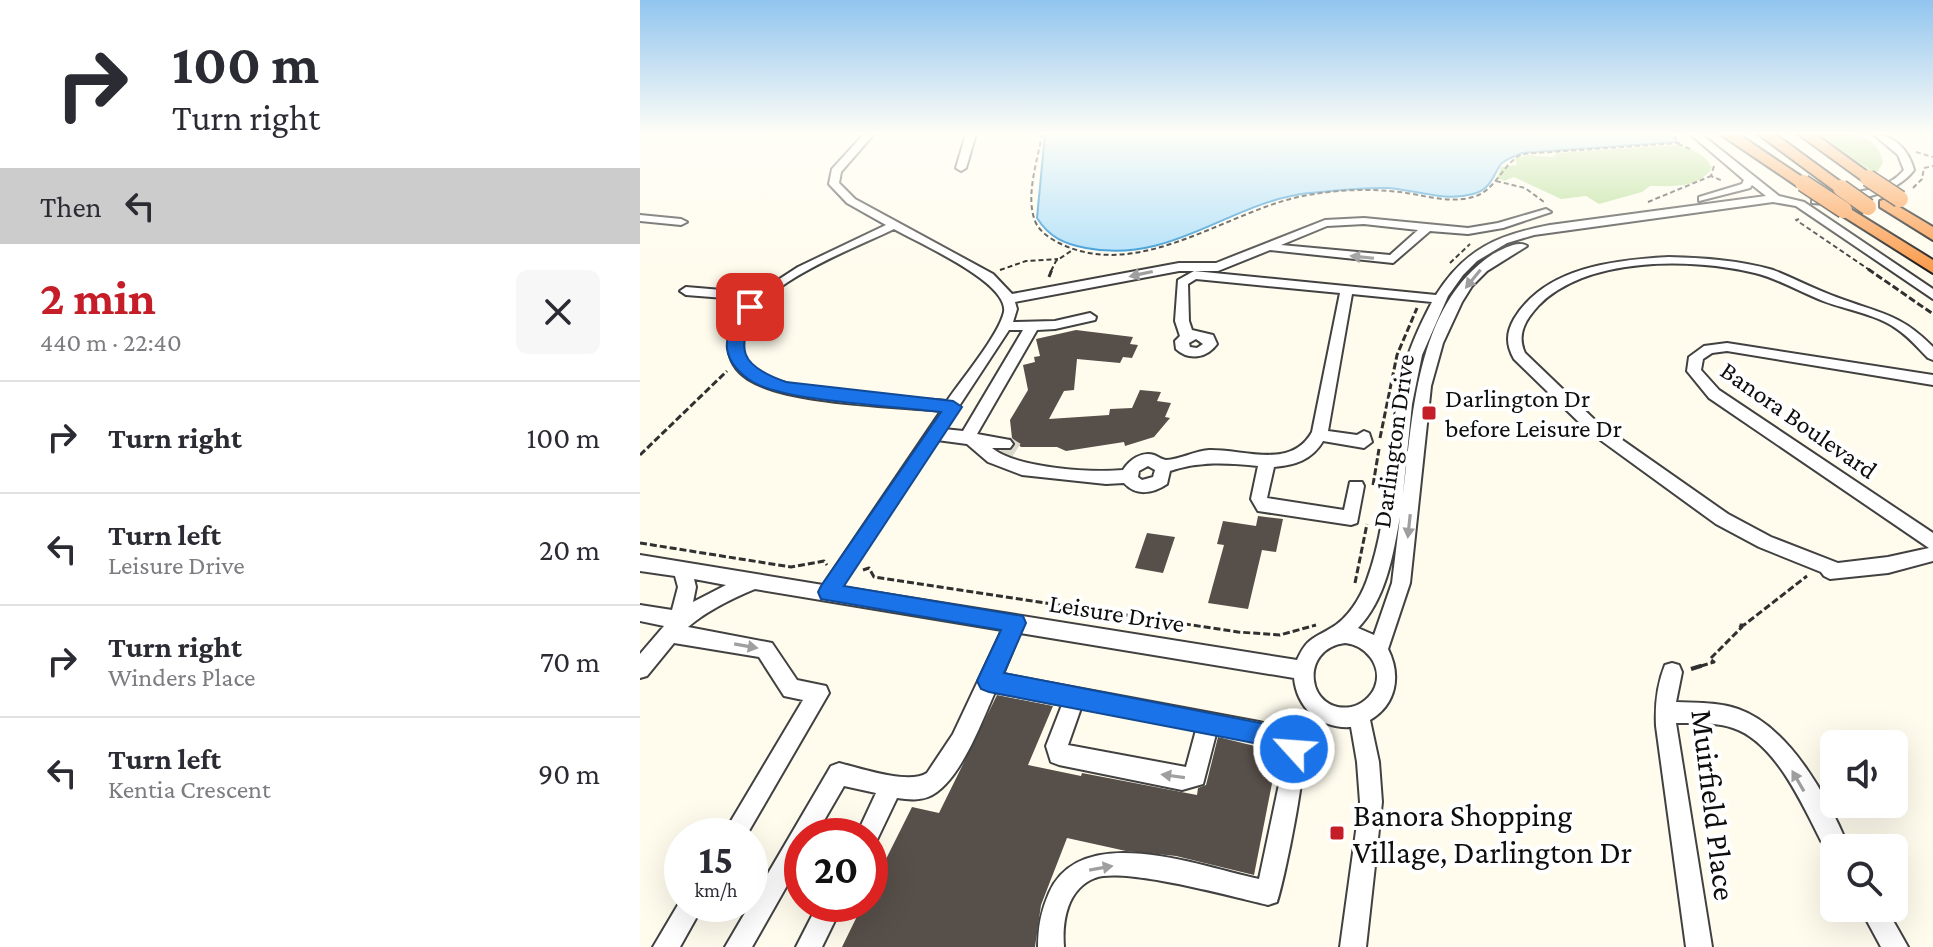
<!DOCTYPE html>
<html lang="en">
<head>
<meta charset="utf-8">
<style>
  body { margin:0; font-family:"Crimson Pro",serif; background:#f7f7f7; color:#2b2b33; height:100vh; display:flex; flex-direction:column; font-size:30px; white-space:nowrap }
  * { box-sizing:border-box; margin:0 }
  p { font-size:26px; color:#7c7c81 }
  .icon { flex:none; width:44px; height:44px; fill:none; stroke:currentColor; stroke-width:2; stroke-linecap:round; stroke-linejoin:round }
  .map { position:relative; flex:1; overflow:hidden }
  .panel { display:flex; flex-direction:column; background:#fff; width:640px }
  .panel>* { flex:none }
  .guide { background:#fff; color:#2b2b33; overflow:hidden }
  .tools { position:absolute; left:1180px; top:730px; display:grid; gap:16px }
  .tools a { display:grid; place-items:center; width:88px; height:88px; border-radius:12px; background:#fff; box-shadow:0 8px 32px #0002; font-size:40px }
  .speed { position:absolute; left:24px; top:818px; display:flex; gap:16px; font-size:40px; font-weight:700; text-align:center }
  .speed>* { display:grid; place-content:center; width:104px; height:104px; border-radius:50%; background:#fff; box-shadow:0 8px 32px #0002; line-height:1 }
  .speed small { font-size:20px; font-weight:400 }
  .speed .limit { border:12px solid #d22; background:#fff; color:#111 }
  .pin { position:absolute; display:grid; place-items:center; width:68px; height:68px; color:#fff; margin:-34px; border-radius:16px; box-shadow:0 4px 12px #0006 }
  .me { position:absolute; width:88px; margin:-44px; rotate:296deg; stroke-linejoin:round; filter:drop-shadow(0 0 6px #0008) }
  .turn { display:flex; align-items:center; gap:28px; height:168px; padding:0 40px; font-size:36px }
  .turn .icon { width:104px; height:104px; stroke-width:2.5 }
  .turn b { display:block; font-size:56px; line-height:68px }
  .then { display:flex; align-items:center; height:76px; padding:0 40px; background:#0003; gap:16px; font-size:30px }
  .round { display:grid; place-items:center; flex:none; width:84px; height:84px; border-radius:12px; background:#f7f7f7 }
  .headline { display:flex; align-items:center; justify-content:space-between; height:136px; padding:0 40px }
  h1 { font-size:48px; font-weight:700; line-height:60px; color:#c51e28 }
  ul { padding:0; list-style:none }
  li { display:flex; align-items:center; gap:24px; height:112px; padding:0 40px; border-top:2px solid #e1e1e2 }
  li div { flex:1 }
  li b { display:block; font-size:30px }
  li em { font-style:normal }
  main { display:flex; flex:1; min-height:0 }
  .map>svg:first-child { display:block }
</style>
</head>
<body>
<main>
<section class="panel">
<div class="guide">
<div class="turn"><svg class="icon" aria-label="right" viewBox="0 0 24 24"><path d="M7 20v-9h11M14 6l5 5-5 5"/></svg><div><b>100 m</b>Turn right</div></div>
<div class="then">Then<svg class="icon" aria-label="left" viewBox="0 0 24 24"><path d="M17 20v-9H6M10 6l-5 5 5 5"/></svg></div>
</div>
<div class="headline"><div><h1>2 min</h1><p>440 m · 22:40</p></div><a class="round"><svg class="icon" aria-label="close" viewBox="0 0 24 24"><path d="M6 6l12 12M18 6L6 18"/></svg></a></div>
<ul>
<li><svg class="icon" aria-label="right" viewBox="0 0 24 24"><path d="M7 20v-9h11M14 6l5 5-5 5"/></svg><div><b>Turn right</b></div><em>100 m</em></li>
<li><svg class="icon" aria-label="left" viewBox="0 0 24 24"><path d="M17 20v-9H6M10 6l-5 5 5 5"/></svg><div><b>Turn left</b><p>Leisure Drive</p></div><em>20 m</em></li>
<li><svg class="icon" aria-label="right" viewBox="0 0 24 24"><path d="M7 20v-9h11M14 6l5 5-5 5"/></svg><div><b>Turn right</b><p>Winders Place</p></div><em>70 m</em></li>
<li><svg class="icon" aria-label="left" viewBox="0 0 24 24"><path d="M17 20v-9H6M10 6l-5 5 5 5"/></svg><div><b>Turn left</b><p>Kentia Crescent</p></div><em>90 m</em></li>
</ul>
</section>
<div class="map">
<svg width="1293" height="947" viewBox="0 0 1293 947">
  <rect width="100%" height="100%" fill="#fffcee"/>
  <!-- forest -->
  <g fill="#b6dd94">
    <path d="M1175,134C1202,134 1236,128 1243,163L1236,174Z"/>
    <path d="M1036,145C1050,149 1066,153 1072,168C1058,189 1032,186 1010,186L1002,192L959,204L946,196L921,199L874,177L864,181L857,178L861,167L877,165L875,159L887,155L913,157L917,153Z"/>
  </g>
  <!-- water -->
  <path fill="#b0dff9" stroke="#3396d4" stroke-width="2" d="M405,134H1031L1037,142L882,153C876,156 865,159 861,164C852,177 851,189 833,194C804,202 777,190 748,188C722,187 695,191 669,193C589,202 532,265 446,248C424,244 409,237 397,218Z"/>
  <!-- building -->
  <g fill="#574f49">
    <polygon points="436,330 493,337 490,344 498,345 492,358 483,357 480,363 437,359 434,390 424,391 409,419 469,415 470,409 492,408 500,390 521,392 517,401 531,403 525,417 530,418 514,437 485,446 484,442 426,451 417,447 381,447 372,438 370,420 388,390 383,365 395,362 394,357 400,356 396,339"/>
    <polygon points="618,516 643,519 636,552 622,550 608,609 568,603 584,545 577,544 583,521 616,526"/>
    <polygon points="507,533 535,537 523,573 495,568"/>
    <polygon points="357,695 413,706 388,765 441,776 442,773 557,795 558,788 566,785 578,737 635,751 638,753 614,875 536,856 486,851 427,838 401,905 395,947 202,947 223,904 230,904 230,891 272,807 299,813"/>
  </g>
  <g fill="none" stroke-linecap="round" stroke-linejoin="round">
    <!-- minor-tunnel -->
    <polyline stroke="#dbd8cc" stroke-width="17" stroke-dasharray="17 9" stroke-linecap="butt" points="365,444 376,451"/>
    <!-- minor casing -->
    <g stroke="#414141" stroke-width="4">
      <g id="minor">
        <path d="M224,134H234L201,172L199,183L215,199L353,274L372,294L539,263H576L685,220L724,218L828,228L858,223L906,209L911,212L863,228L828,234L790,231L753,263L630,250L578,271H539L375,302L377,309L373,322L415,321L450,313L456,317L455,320L415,329L397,330L337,434L370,440L373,444L370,448H352C376,468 451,473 483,470C489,460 502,451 514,455C517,456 523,460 526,460C539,460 554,451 569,450C604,449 651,470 672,432L700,293L556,279L548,284L549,321L552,330L573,335L577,344C567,358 549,361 536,349L535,341L540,336L535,321L538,280L554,271L796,295C825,249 858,235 910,225L1126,196L1112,185L1110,188L1059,201V197L1102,184L1104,180L1050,134H1061L1139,196L1164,202L1293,289V299L1156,206L1133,202L894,235L867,243L837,261L823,275L808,296L782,355L772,404L762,503C773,420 774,306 853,254C863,249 878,240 887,246L847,271L832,286L822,302L803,343L791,386L770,583L748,649C761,675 757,704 730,720L739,762L742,802L726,947H700L720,802L717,762L711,727C680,729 657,708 654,678L380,633L363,674L619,722C634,726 654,728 662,743C670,757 644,882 637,902L628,905C593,897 485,867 455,878C427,889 422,921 424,947H398C398,927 401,911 409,893C441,820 561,867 619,879L641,775L643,753C627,739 596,738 576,734L563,784L542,790L419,765L411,762L406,746L422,705L355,692C342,721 319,785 288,797C278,801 267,799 257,798L235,844L230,846V836H216L236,793L204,786L175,836H162V859L112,947H85L191,766L199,763C220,768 269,785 287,773L313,734L362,630L115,589C91,599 68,610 48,627L132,643L157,680L186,686L189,693L106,836H82L163,700L144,696L119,657L34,643L7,676L0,678V654L24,626L0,621V605L32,610L38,587L35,576L0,571V555L183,585L301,411C252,406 147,404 108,379C76,358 89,322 110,300L46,295L40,291L46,287L118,293L158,267L246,225L207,203L189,184L192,169ZM724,224L778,230L750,255L641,245L687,226ZM254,229C278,243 369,282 364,312C359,335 321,380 307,401C260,397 158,395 119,373C108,366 101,355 102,342C104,287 212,250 254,229ZM712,294L792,302C781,323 770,346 764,369C746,439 752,512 727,580C721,597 708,619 691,628C673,639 667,638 657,660L201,587L297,440L327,444L348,462L382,475L466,484L484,483C496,496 512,494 527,484L530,471C561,461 587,463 618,466L611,499L618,511L711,525L717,523L724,486L722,482H710L704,510L627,498L634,467C655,465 672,460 683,441L724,448L732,442L729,433L724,431L717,435L688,431ZM369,330H383L323,431L304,429ZM556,339L563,344L557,348L550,347L549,343ZM508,466L515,470L513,477L502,480L498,477L499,471ZM760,517L752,583L734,635L718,628C746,599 753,555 760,517ZM54,579L86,585L53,602L56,587ZM705,643C726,645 743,666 735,687C731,697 721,705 711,707C667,714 658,649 705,643ZM441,708L556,730L546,767L428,745Z"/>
        <polygon points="326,134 336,134 326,168 321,171 316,168"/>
        <path d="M1233,134C1253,134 1269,150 1274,170C1256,195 1202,206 1172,203V199C1201,192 1244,195 1264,170L1258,155Z"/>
        <polygon points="0,215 41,219 47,222 41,225 0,221"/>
        <path d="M1029,257C1064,258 1099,260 1133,270C1154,278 1174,289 1196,297C1238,313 1260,313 1293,347V360L1288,358C1278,348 1269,337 1257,329C1236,314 1207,310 1183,301C1160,292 1139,279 1115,273C1052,258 948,256 899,305C886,319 876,334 885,353L958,423L1088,514L1131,537L1198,563L1248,557L1289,548L1069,398L1047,371L1049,357L1064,346L1087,343L1293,375V385L1087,351L1072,353L1063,359L1061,370L1079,390L1293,533V561L1248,573L1190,579L1184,576L1181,572L1119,547L1076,524L948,431L874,359C866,345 866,333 874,319C905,267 975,260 1029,257Z"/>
        <path d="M1032,663L1039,665L1042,672L1036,702C1056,703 1078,702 1098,709C1150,727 1189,800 1209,848H1194V858L1189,856C1167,816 1139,743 1093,728C1075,722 1055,723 1036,723L1072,947H1046L1016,726C1015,705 1017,685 1025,665Z"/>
        <polygon points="42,898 42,904 64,904 40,947 13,947"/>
        <polygon points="178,904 203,904 182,947 156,947"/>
        <polygon points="1220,908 1246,908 1268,947 1241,947"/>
      </g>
    </g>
    <!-- highway casing -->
    <g stroke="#1f1f1f" stroke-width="4">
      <g id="highway">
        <polygon points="1080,134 1098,134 1171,183 1169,186 1157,186"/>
        <polygon points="1118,134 1135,134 1209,188 1201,193 1195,191"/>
        <polygon points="1158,134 1175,134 1236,178 1228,183 1223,181"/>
        <polygon points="1246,199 1293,227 1293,240 1240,207 1240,201"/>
        <polygon points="1204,205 1293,260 1293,273 1198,213 1196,210"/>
      </g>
    </g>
    <!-- path-far2 -->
    <g stroke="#303030" stroke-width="2" stroke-dasharray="5 3" stroke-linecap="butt">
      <path d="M402,134C398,159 386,193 394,218C397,230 409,238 419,243C497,282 583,214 658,197C691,190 726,188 760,192C784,195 809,204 833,197C856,191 862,164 882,154L1039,143L1034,134"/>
      <polyline points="1038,144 1053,150"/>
      <polyline points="1276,152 1293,157"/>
      <polyline points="1074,166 1071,176 1083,181"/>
      <polyline points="856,181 885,188 904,202"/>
      <polyline points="1273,188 1282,179 1284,168 1293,166"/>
      <polyline points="1008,202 1071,176"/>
      <polyline points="1159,219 1156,220 1231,271"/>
      <polyline points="810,263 830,244"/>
      <polyline points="360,270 386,261 418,259"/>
      <polyline points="411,271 416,261 434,249"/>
    </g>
    <!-- path-far1 -->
    <g stroke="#303030" stroke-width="3" stroke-dasharray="7 3" stroke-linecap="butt">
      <polyline points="1228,269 1293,314"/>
      <polyline points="409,277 412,269"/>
      <polyline points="740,438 757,355 777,308"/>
      <polyline points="0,455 87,371"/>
      <polyline points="733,485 739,449"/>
      <polyline points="0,543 151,567 184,561 187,565"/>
      <polyline points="223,570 229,568 234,577 598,632 640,635 676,625"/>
      <polyline points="715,583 727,524"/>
      <polyline points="1061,666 1074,662 1070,659 1102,627 1098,625 1104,625 1167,576"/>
    </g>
    <!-- path -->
    <polyline stroke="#303030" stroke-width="4" stroke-dasharray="11 6" stroke-linecap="butt" points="1051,669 1067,664"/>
    <!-- minor -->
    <use href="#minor" fill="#fff" fill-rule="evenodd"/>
    <!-- highway -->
    <use href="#highway" fill="#fb9d50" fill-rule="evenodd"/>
    <!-- highway-bridge casing -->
    <g stroke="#1f1f1f" stroke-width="19" stroke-linecap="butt">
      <g id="highway-bridge">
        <polyline points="1228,178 1260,199"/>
        <polyline points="1163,183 1204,210"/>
        <polyline points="1201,188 1228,207"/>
      </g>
    </g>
    <!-- highway-bridge -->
    <use href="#highway-bridge" stroke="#fb9d50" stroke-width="16"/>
  </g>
  <!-- one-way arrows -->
  <defs><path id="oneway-solid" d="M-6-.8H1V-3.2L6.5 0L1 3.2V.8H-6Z" transform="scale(2)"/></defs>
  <g fill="#9f9f9f">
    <use href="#oneway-solid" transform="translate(722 257) rotate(-174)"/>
    <use href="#oneway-solid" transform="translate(501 274) rotate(168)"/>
    <use href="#oneway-solid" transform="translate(833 279) rotate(129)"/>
    <use href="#oneway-solid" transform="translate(769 526) rotate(96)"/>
    <use href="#oneway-solid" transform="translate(106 646) rotate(10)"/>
    <use href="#oneway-solid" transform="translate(533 776) rotate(-172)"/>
    <use href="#oneway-solid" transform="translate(1158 781) rotate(-120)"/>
    <use href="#oneway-solid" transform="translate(461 868) rotate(-10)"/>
  </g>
  <!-- sky -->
  <linearGradient id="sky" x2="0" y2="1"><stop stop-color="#91c5ef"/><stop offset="0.5" stop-color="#fffef7"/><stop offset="1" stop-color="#fffef7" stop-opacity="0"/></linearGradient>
  <rect width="1293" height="267" fill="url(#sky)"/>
  <!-- route -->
  <path fill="#1a73e8" stroke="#114b97" stroke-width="2" d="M110,303L118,307C94,349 100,366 146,382L313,401L322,407L204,586L383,616L386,623L364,673L646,728C657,732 662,739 666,749L663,758L654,762L639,750L619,744L349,692L341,689L337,681L361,630L181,599L178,592L181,586L301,412C257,406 148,402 113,382C101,375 89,363 87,349C85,333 97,317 105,304Z"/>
  <!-- markers -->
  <g fill="#c51e28" stroke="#fff" stroke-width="3">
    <rect x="781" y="405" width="16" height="16" rx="4"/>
    <rect x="689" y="825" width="16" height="16" rx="4"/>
  </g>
  <g text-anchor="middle" stroke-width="8" stroke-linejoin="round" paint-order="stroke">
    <!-- poi labels -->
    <g font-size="26" fill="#0e0e0e" stroke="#fff" text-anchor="start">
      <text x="805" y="407">Darlington Dr<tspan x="805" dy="30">before Leisure Dr</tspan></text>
    </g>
    <!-- street labels -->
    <g font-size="26" fill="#0e0e0e" stroke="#fff">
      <text transform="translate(1159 420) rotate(35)" y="9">Banora Boulevard</text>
      <text transform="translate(753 441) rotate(-82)" y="9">Darlington Drive</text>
      <text transform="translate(477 613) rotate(9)" y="9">Leisure Drive</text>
    </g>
    <!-- near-street labels -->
    <g font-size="32" fill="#0e0e0e" stroke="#fff">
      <text transform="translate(1074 805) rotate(83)" y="11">Muirfield Place</text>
    </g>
    <!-- near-poi labels -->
    <g font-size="32" fill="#0e0e0e" stroke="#fff" text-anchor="start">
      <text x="713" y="826">Banora Shopping<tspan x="713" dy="37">Village, Darlington Dr</tspan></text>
    </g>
  </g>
</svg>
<div class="tools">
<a><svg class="icon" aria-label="sound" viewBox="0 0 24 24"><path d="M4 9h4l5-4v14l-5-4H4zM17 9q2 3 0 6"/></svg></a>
<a><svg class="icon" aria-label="search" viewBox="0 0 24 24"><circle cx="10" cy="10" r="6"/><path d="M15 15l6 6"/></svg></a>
</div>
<div class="speed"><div>15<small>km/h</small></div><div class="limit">20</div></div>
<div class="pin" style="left:110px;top:307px;background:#d93025"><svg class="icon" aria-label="arrive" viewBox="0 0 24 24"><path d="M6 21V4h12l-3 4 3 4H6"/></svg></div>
<svg class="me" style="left:654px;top:749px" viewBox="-20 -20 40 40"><circle r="17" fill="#1a73e8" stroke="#fff" stroke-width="3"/><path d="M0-11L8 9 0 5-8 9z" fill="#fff"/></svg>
</div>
</main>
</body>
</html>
